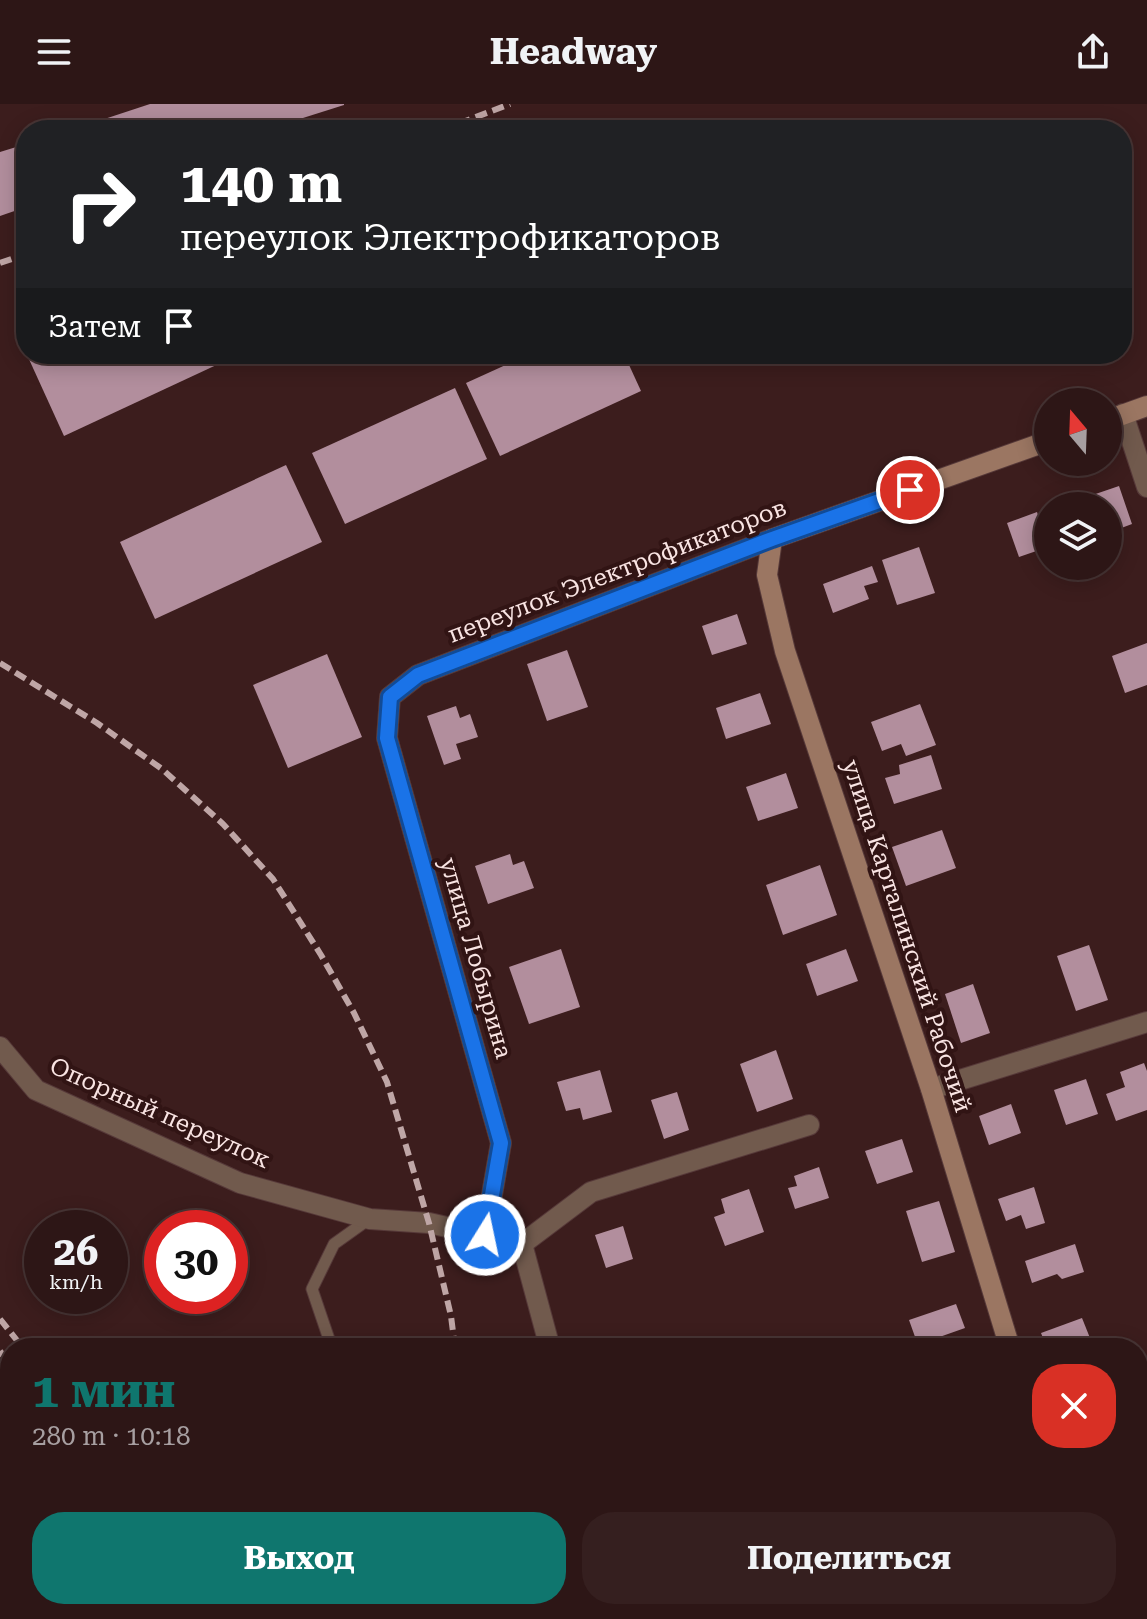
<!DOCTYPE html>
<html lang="ru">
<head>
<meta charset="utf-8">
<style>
  body { margin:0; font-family:"Roboto Serif",serif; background:#351f1f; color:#f1f3f6; height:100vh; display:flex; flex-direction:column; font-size:30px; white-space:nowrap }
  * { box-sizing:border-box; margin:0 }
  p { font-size:26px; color:#a79fa1 }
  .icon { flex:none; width:44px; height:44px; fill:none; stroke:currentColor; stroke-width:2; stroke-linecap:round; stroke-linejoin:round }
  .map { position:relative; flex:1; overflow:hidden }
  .sheet { position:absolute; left:0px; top:1234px; width:1148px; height:282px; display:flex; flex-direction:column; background:#2d1616; border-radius:32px 32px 0 0; box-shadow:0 4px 20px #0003,0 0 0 2px #483535 }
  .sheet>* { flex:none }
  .banner { position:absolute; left:16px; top:16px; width:1116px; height:244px; border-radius:32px; box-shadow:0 4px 20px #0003,0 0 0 2px #483535; background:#202124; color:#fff; overflow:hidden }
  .needle { width:52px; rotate:341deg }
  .buttons { position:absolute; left:1034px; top:284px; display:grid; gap:16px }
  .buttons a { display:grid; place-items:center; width:88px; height:88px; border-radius:50%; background:#2d1616; box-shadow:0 4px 20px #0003,0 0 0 2px #483535; font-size:40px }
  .speed { position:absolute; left:24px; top:1106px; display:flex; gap:16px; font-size:40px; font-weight:700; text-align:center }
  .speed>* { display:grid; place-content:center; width:104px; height:104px; border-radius:50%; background:#2d1616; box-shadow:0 4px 20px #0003,0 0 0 2px #483535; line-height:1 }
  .speed small { font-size:20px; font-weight:400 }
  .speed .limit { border:12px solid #d22; background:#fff; color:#111 }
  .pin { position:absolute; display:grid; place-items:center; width:68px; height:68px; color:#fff; margin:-34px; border:4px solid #fff; border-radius:50%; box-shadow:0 2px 8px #0007 }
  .me { position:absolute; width:88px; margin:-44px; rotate:10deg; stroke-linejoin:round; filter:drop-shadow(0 0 6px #0008) }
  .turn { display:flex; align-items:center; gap:28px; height:168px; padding:0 32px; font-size:36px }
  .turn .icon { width:104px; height:104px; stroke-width:2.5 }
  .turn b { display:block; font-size:56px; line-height:68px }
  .then { display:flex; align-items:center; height:76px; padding:0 32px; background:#0003; gap:16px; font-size:30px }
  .round { display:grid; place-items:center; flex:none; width:84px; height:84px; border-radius:32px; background:#351f1f }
  .headline { display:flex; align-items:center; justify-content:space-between; height:136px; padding:0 32px }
  h1 { font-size:48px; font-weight:700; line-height:60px; color:#0f766e }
  .action { display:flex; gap:16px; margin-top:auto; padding:16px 32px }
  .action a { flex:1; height:92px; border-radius:32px; background:#0f766e; color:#fff; font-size:32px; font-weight:700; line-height:92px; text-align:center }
  .action a+a { background:#351f1f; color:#f1f3f6 }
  header { display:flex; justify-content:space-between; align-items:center; height:104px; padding:0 32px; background:#2d1616; font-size:36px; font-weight:700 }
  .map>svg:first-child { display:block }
</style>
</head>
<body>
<header><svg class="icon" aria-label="menu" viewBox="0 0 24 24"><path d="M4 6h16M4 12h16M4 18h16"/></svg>Headway<svg class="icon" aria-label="share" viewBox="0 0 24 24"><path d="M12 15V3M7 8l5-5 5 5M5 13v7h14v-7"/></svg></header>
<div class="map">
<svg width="1147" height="1515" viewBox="0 0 1147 1515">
  <rect width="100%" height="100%" fill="#3c1d1d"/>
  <!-- building -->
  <g fill="#b28e9d">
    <polygon points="150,0 344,0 344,1 265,26 71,26"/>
    <polygon points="26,40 26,103 0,112 0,48"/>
    <polygon points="35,250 240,250 64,332 28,253"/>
    <polygon points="530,250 624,250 641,287 500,352 466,279"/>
    <polygon points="455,284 487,355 345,420 312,349"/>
    <polygon points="286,361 322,438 155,515 120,438"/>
    <polygon points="1119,382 1132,420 1108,429 1108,402 1069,402 1069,399"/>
    <polygon points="1037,408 1048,443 1019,453 1007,419"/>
    <polygon points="919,443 935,489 897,501 882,456"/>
    <polygon points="872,462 878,478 864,482 869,495 833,509 823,480"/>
    <polygon points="737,510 747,540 712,551 702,522"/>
    <polygon points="1147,539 1147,581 1125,589 1112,552"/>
    <polygon points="567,546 588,603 547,617 527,560"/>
    <polygon points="327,550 362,633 288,664 253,581"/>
    <polygon points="760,589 771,620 726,635 716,604"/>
    <polygon points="920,600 936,641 906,652 901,640 882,647 871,618"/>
    <polygon points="456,602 460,614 470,610 478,633 456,640 461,655 444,661 427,612"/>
    <polygon points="931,651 942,685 894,700 885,674 900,670 899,661"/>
    <polygon points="786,669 798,704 758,717 746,683"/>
    <polygon points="942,726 956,764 906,782 892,743"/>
    <polygon points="510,750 513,761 524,757 534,784 488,800 475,762"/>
    <polygon points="820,761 837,811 783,831 766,781"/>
    <polygon points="1089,841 1108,896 1076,907 1057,852"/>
    <polygon points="561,845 580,903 529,920 509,863"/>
    <polygon points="846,845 858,877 817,892 806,860"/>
    <polygon points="973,880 990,929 961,939 945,890"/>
    <polygon points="776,946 793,995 757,1008 740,960"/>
    <polygon points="1144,959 1147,967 1147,1006 1116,1017 1106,990 1125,983 1120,968"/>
    <polygon points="600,966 612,1008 583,1016 580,1004 566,1007 557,978"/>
    <polygon points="1086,975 1098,1010 1066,1021 1054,986"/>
    <polygon points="677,988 689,1026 664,1035 651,996"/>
    <polygon points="1011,1000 1021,1029 989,1041 979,1012"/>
    <polygon points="902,1035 913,1068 877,1080 865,1047"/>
    <polygon points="819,1063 829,1094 795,1105 788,1084 797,1082 794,1072"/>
    <polygon points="1034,1083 1045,1119 1026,1125 1021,1111 1006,1117 998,1095"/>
    <polygon points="749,1085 764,1128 725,1142 714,1113 725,1109 721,1095"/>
    <polygon points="939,1097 955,1148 922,1158 906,1107"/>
    <polygon points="623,1122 633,1155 606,1164 595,1131"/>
    <polygon points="1075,1140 1084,1168 1062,1175 1057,1170 1032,1179 1025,1157"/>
    <polygon points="956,1200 965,1224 931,1236 934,1242 919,1244 909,1216"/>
    <polygon points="1082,1214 1094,1244 1047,1244 1041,1229"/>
    <polygon points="1147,1416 1147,1453 1138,1456 1138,1420"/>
    <polygon points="801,1506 846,1506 849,1515 804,1515"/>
    <polygon points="902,1506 949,1506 952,1515 905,1515"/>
  </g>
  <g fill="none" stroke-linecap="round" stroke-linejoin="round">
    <!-- lane casing -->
    <g stroke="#563939" stroke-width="13">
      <g id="lane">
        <polyline points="332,1244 312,1185 334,1140 369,1115"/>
        <polyline points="421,1506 424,1515"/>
        <polyline points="184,1515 210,1506"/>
      </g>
    </g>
    <!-- street casing -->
    <g stroke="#563939" stroke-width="22">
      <g id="street">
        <polyline points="1123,310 1147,383"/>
        <polyline points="0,943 36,986 240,1079 370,1115 429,1119 522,1140 591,1088 809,1021"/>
        <polyline points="931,985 1147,918"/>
        <polyline points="485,1131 501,1039 387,634 390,593 418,571 772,435"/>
        <polyline points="522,1140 550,1244"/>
        <polyline points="1138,1493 1147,1490"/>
        <polyline points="633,1506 636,1515"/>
        <polyline points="1065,1515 1092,1506"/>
      </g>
    </g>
    <!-- secondary casing -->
    <g stroke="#563939" stroke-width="22">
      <g id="secondary">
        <polyline points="1108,316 1147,302"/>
        <polyline points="1010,1244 931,985 785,547 767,471 772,435 1048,337"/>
        <polyline points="1091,1506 1094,1515"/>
      </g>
    </g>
    <!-- lane -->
    <use href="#lane" stroke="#715a4d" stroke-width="11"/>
    <!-- street -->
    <use href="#street" stroke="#715a4d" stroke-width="20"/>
    <!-- secondary -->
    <use href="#secondary" stroke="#9b7662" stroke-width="20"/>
    <!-- rail -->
    <g stroke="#bfa6a6" stroke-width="6" stroke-dasharray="12 6" stroke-linecap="butt">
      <polyline points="442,26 510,0"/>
      <polyline points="0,159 26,150"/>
      <polyline points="0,559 97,619 162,665 223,720 273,775 321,851 354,909 387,978 429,1119 451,1212 455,1244"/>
      <polyline points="0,1215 23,1244"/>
      <polyline points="0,1247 10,1261"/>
      <polyline points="128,1506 132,1515"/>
      <polyline points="221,1506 225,1515"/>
      <polyline points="474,1506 475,1515"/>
      <polyline points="491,1506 492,1515"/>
    </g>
  </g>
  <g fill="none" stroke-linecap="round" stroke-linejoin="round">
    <!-- route casing -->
    <g stroke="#114b97" stroke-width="20">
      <polyline id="route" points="485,1131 501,1039 387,634 390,593 418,571 772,435 910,386"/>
    </g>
    <!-- route -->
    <use href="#route" stroke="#1a73e8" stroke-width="14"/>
  </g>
  <g text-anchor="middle" stroke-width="8" stroke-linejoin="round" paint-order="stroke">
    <!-- street labels -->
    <g font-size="24" fill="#f9e4e3" stroke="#311414">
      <text transform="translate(617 467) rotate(-21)" y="8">переулок Электрофикаторов</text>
      <text transform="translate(907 832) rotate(72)" y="8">улица Карталинский Рабочий</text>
      <text transform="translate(476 854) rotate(74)" y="8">улица Лобырина</text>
      <text transform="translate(160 1009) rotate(24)" y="8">Опорный переулок</text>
    </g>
  </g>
</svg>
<div class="buttons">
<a><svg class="needle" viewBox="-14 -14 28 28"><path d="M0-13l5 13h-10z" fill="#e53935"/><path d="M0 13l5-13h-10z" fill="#a79fa1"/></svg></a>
<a><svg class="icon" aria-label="layers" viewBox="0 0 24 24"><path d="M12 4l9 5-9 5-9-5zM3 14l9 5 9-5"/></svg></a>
</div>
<div class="speed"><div>26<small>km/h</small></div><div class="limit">30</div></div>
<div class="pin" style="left:910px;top:386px;background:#d93025"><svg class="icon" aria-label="arrive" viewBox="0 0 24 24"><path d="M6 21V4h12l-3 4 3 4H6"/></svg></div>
<svg class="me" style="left:485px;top:1131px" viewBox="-20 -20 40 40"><circle r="17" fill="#1a73e8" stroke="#fff" stroke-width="3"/><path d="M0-11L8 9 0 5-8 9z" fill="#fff"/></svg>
<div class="banner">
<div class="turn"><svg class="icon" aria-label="right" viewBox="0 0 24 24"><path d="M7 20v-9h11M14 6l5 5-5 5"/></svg><div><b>140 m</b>переулок Электрофикаторов</div></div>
<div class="then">Затем<svg class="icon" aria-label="arrive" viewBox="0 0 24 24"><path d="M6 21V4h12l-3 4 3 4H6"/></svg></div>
</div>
<section class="sheet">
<div class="headline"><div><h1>1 мин</h1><p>280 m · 10:18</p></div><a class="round" style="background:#d93025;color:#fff"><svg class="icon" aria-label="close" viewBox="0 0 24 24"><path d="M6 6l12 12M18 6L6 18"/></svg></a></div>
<div class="action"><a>Выход</a><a>Поделиться</a></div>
</section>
</div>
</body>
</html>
